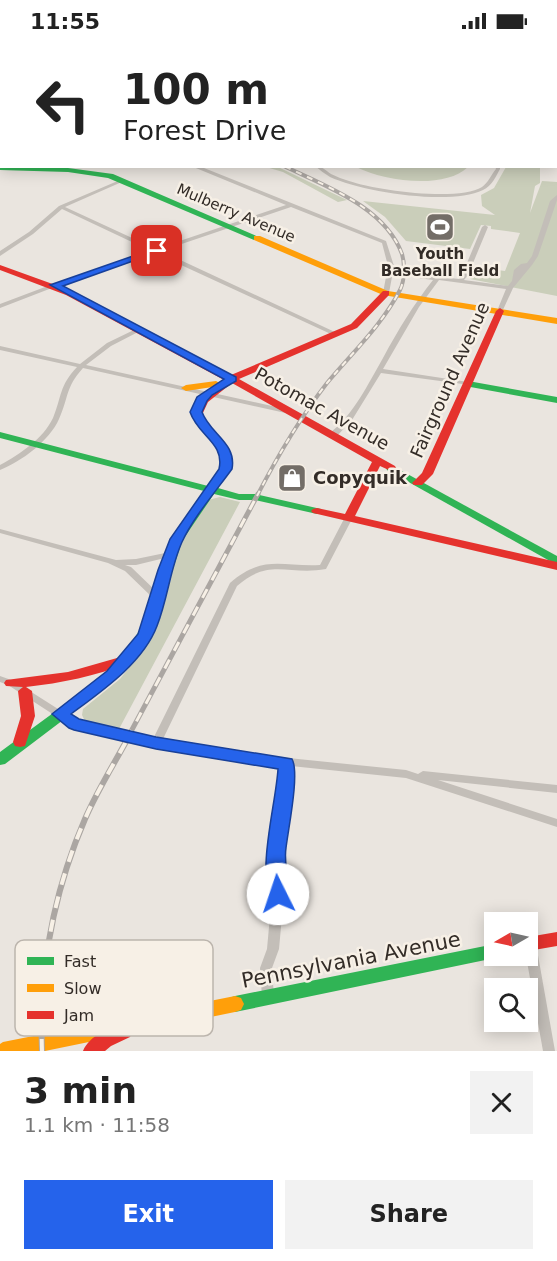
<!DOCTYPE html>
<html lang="en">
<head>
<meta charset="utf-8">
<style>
  body { margin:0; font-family:"DejaVu Sans",sans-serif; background:#f2f2f2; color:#222; height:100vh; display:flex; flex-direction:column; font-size:22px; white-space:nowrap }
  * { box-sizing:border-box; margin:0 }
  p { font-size:20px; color:#767676 }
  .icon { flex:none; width:33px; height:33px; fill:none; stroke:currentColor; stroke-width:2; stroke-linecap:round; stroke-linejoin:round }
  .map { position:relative; height:1009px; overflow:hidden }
  .side { display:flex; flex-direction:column; background:#fff; flex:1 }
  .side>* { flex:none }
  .banner { position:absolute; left:0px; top:0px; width:558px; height:126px; box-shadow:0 3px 15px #0003; background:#fff; color:#222; overflow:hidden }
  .needle { width:39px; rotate:261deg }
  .controls { position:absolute; left:484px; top:870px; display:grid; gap:12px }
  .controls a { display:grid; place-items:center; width:54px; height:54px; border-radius:0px; background:#fff; box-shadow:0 3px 15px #0003; font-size:30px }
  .pin { position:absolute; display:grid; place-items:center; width:51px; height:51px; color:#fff; margin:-26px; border-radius:12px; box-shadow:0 3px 9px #0006 }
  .me { position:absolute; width:66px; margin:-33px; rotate:356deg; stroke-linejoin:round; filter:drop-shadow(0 0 4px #0008) }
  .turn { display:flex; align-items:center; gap:21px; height:126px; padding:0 24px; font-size:27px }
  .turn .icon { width:78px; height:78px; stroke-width:2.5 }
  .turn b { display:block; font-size:42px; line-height:51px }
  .round { display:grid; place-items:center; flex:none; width:63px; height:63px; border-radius:0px; background:#f2f2f2 }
  .headline { display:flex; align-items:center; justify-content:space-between; height:102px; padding:0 24px }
  h1 { font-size:36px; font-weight:600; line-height:45px }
  .cta { display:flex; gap:12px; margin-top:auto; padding:12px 24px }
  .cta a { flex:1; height:69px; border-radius:0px; background:#2563eb; color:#fff; font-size:24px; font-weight:600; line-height:69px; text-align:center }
  .cta a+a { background:#f2f2f2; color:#222 }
  .status { display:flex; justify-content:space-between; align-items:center; height:42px; padding:0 30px; background:#fff; direction:ltr }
  .status svg { height:16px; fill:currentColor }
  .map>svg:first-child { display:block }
</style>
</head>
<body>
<div class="status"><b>11:55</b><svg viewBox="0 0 49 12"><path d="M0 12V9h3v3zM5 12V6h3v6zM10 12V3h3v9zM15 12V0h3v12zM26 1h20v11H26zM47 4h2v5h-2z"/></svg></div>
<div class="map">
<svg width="557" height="1009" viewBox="0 0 557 1009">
  <rect width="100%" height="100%" fill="#eae5df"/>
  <!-- green -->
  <g fill="#caceba">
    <polygon points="266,125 278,125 347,158 338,160 283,130"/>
    <path d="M468,125C444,148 384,139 356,125Z"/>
    <polygon points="506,125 540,125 540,141 535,144 530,171 542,139 557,140 557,254 470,237 474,225 505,229 520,191 491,187 491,184 481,183 470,207 406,199 385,175 363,159 495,173 482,164 481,153 494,146"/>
    <polygon points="220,455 240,460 119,687 85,679 82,673 83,667 120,637 149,600 179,504 208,458"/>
  </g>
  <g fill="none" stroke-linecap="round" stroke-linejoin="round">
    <!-- street -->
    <g fill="#c3beb8" fill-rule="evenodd">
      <polygon points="108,0 112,0 111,2 106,2"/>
      <polygon points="235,0 244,2 237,2"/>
      <polygon points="393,0 399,0 396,2 388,2"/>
      <rect x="556" y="6" width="1" height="2"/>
      <rect x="0" y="19" width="2" height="2"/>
      <rect x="0" y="59" width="2" height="2"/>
      <rect x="0" y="88" width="2" height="2"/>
      <polygon points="191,124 199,124 386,199 394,224 389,251 386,253 383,251 388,224 382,201 291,165 161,209 337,291 337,293 333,293 155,211 57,244 0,266 0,262 53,242 151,209 62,167 33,192 0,214 0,209 29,190 59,164 120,138 124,139 65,165 156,207 286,163"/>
      <path d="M315,124C322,124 325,128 331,132C337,135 343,137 349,139C375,148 458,160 482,145C488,141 491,133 496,127L495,124H500V127C496,134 492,144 483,148C450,164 363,150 330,135C325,132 320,128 315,124Z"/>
      <path d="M557,153V158L538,214L532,223L513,246L502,270L500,271L497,269L506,247L439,238L419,265L383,327L468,340L470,341V343L381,331L352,378L336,395H330L329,393L330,391C354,372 368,342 383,316C398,288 414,262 433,238L412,235L410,234V232L459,237L462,233L482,185L485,183L488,185L468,233L464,238L508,244L512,239L514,228L521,222L527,221L532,214L550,159Z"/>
      <path d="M138,286L140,287V289L111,304L86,323L290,368L294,370L290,372L83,326C65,346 69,355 59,377C50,398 21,420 0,428V423C20,412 43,397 53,376C62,354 59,344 77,325L0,308V304L80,322L107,301Z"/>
      <path d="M345,475H351L352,477L326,527C288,534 270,515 237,544L163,697L229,710L406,728L418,732L423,729L557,743V751L438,738L557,777V785L406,736L291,724L290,748L281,817L284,852L279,907L272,926L274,955L272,959L268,960L264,959L262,955L260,926L267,907L272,852L269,817L280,748L281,723L229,718L160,703L156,705L152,704L151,702L71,684L8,643L0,640V634L14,639L77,679L154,695L230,541C263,512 282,525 320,523Z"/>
      <polygon points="0,487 116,518 136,517 170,510 174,512 173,514 136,523 125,523 131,525 159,552 160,554 156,557 153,556 125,529 108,521 0,491"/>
      <polygon points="530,897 534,898 536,902 555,1009 543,1009 526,914 528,914 528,898"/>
    </g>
    <!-- fast -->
    <g fill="#30b455" fill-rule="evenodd">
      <polygon points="0,124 68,126 113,132 261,196 254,198 108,136 68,130 0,128"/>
      <polygon points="468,339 557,355 557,361 465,344 465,340"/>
      <polygon points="0,390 208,444 220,427 220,417 225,414 230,417 230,427 218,446 239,452 255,452 321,467 323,469 317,472 255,458 239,458 214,452 182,499 153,589 134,619 104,647 5,722 0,723 0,710 94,641 124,613 139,589 170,499 204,449 0,396"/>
      <polygon points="391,423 557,514 557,523 387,428 386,426 387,424"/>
      <polygon points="495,902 495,914 501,914 495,916 235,970 229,968 226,962 229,956 235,954"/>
    </g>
    <!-- slow -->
    <g fill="#ff9f0a" fill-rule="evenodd">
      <rect x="556" y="39" width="1" height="4"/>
      <polygon points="254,194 260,194 388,249 557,276 557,282 383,253 254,198"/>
      <polygon points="216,339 221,342 219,344 186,349 181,346 186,343"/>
      <polygon points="235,954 241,956 244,962 241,968 235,970 45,1009 0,1009 0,1002 3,1000"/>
    </g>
    <!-- jam -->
    <g fill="#e5322d" fill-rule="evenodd">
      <polygon points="443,0 453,2 445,2"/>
      <polygon points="0,223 72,249 231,333 351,282 383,249 389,249 389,253 357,286 239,337 395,424 396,426 391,429 380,424 355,474 557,520 557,528 313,471 311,469 313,467 317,466 345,472 372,420 232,341 208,360 202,373 224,401 230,417 225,420 221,419 214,401 192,373 200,356 224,338 66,253 0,228"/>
      <polygon points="500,266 504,269 433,432 422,443 414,443 412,441 422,431 496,269"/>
      <path d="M124,614L129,615L131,618L129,621C95,634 62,641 26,645L32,649L35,674L25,704L20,705L15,704L13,700L21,674L18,649L23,645L6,644L4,641L6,638L68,630Z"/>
      <polygon points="557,890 557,904 528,909 528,895"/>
      <path d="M124,981L130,983L133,989L130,995L111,1004L105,1009H83C90,993 108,987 124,981Z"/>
    </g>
    <!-- rail-far2 casing -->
    <g stroke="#aba6a2" stroke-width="4">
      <path id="rail-far2" d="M257,454C277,415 300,376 327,341C352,311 382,283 400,248C405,238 405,222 402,212C385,165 325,144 284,124"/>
    </g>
    <!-- rail-far1 casing -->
    <g stroke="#aba6a2" stroke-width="5">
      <polyline id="rail-far1" points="127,697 258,452"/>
    </g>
    <!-- rail casing -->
    <g stroke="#aba6a2" stroke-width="6">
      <path id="rail" d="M42,1009C39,929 53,851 85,777C97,749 114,722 128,696"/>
    </g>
    <!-- rail-far2 -->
    <use href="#rail-far2" stroke="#f7f0e6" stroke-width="2" stroke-dasharray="6" stroke-linecap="butt"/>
    <!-- rail-far1 -->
    <use href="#rail-far1" stroke="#f7f0e6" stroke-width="3" stroke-dasharray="10" stroke-linecap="butt"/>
    <!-- rail -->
    <use href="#rail" stroke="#f7f0e6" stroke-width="4" stroke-dasharray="12" stroke-linecap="butt"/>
  </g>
  <!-- route -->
  <path fill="#2563eb" stroke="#184099" stroke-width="1.5" d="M153,207L161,209L63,244L236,335V339L212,353L207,359L202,370C210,392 237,401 232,427C216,449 193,476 182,500C170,527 168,556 157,584C143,621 102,649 71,672L79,677L156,695L292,717C300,731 288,788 286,806C283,822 292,844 285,857L278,860L271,857C257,828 276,761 278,727L156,707L74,688L69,686L52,672L107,629L138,592L158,528L170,497L219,427C225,401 198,394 190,370L197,355L224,337L50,243Z"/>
  <!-- icons -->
  <defs>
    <g id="stadium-square" transform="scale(1.5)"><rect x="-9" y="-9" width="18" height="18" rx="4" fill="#736d67" stroke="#f7f0e6"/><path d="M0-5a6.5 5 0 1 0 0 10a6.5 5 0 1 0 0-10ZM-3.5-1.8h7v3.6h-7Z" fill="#fff"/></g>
    <g id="shop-square" transform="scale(1.5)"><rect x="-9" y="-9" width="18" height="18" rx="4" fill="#736d67" stroke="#f7f0e6"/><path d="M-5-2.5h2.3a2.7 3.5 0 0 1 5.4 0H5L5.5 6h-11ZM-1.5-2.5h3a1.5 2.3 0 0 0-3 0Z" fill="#fff"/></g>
  </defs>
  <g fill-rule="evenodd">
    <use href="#stadium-square" x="440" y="185"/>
    <use href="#shop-square" x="292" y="436"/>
  </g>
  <g text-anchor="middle" stroke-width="5" stroke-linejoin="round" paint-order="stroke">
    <!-- far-street labels -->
    <g font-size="15" fill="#332c27" stroke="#f7f0e6">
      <text transform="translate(236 171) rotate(23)" y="5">Mulberry Avenue</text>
    </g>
    <!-- far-poi labels -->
    <g font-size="15" font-weight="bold" fill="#332c27" stroke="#f7f0e6">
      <text x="440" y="217">Youth<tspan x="440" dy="17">Baseball Field</tspan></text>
    </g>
    <!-- street labels -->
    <g font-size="18" fill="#332c27" stroke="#f7f0e6">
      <text transform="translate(450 338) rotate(-66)" y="6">Fairground Avenue</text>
      <text transform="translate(322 367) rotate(29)" y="6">Potomac Avenue</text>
    </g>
    <!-- poi labels -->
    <g font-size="18" font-weight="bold" fill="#332c27" stroke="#f7f0e6" text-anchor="start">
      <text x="313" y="442">Copyquik</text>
    </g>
    <!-- near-street labels -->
    <g font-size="21" fill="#332c27" stroke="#f7f0e6">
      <text transform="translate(351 918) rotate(-11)" y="7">Pennsylvania Avenue</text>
    </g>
  </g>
  <!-- legend -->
  <rect x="15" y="898" width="198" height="96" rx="9" fill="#f7f0e6" stroke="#bcb5ad" stroke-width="1.5"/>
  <rect x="27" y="915" width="27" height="8" fill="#30b455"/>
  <rect x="27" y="942" width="27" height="8" fill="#ff9f0a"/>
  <rect x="27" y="969" width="27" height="8" fill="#e5322d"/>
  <g font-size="16" fill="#332c27">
    <text x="64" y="925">Fast</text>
    <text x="64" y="952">Slow</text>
    <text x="64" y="979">Jam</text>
  </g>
</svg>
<div class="controls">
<a><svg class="needle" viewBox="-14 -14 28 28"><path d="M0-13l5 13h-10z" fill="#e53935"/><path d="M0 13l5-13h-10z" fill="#767676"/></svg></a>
<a><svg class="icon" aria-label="search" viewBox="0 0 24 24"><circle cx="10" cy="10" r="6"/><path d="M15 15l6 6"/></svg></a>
</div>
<div class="pin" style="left:157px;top:209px;background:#d93025"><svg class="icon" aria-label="arrive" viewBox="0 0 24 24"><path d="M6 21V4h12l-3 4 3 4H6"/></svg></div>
<svg class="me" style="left:278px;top:852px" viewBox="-20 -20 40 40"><circle r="19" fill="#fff"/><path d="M0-13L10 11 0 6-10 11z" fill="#2563eb"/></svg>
<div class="banner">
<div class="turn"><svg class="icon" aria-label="left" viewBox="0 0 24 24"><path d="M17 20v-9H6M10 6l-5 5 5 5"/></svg><div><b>100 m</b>Forest Drive</div></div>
</div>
</div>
<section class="side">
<div class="headline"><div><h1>3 min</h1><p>1.1 km · 11:58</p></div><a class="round"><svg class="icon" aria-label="close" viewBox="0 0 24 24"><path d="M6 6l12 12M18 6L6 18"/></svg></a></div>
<div class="cta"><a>Exit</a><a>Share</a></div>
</section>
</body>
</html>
